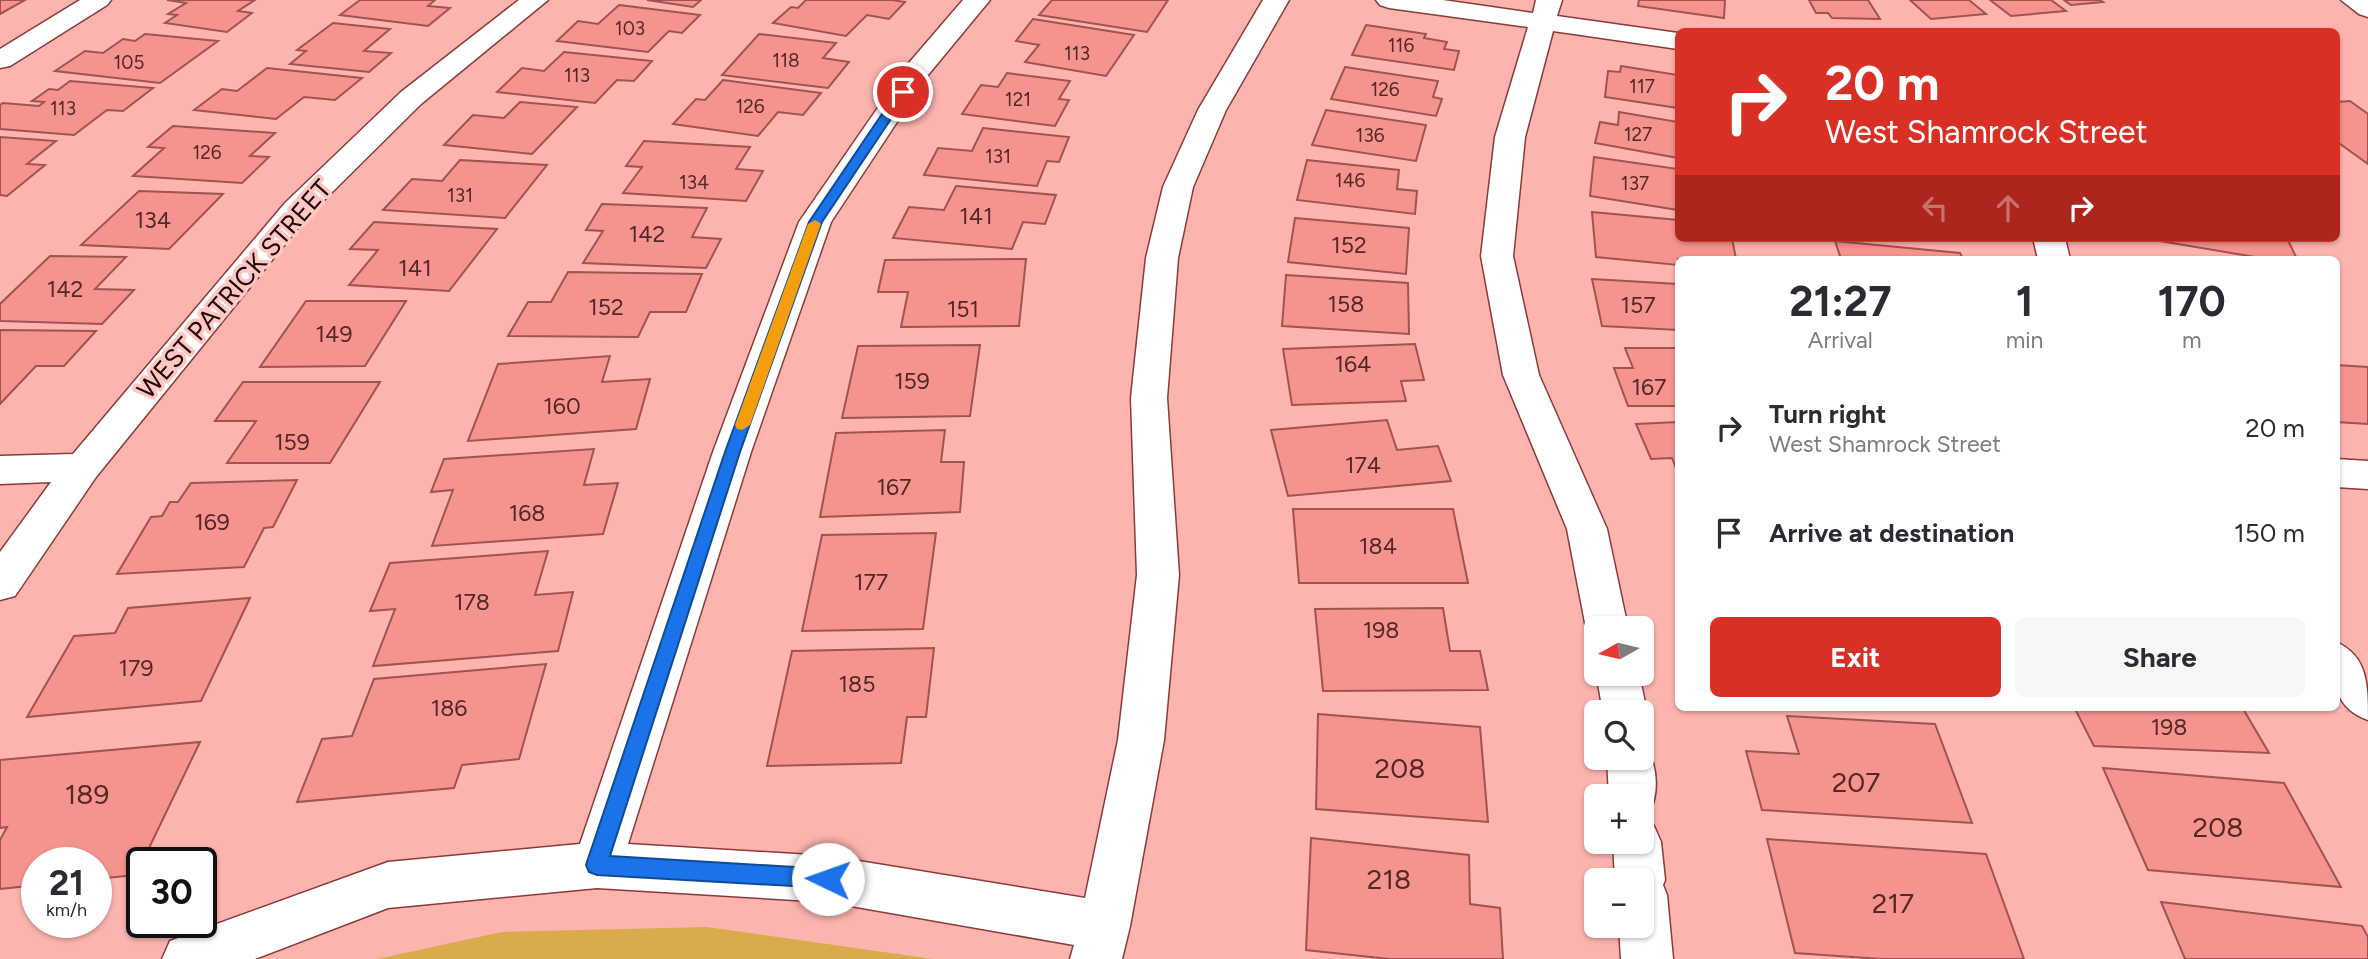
<!DOCTYPE html>
<html lang="en">
<head>
<meta charset="utf-8">
<style>
  body { margin:0; font-family:Figtree,sans-serif; background:#f7f7f7; color:#2b2b33; height:100vh; display:flex; flex-direction:column; font-size:26px; white-space:nowrap }
  * { box-sizing:border-box; margin:0 }
  p { font-size:23px; color:#7c7c81 }
  .icon { flex:none; width:38px; height:38px; fill:none; stroke:currentColor; stroke-width:2; stroke-linecap:round; stroke-linejoin:round }
  .map { position:relative; flex:1; overflow:hidden }
  .side { position:absolute; left:1675px; top:256px; width:665px; height:455px; display:flex; flex-direction:column; background:#fff; border-radius:10px; box-shadow:0 2px 5px #0004 }
  .side>* { flex:none }
  .hud { position:absolute; left:1675px; top:28px; width:665px; height:214px; border-radius:10px; box-shadow:0 2px 5px #0004; background:#d93025; color:#fff; overflow:hidden }
  .needle { width:46px; rotate:262deg }
  .controls { position:absolute; left:1584px; top:616px; display:grid; gap:14px }
  .controls a { display:grid; place-items:center; width:70px; height:70px; border-radius:10px; background:#fff; box-shadow:0 2px 5px #0004; font-size:35px }
  .speed { position:absolute; left:21px; top:847px; display:flex; gap:14px; font-size:35px; font-weight:700; text-align:center }
  .speed>* { display:grid; place-content:center; width:91px; height:91px; border-radius:50%; background:#fff; box-shadow:0 2px 5px #0004; line-height:1 }
  .speed small { font-size:18px; font-weight:400 }
  .speed .limit { border:4px solid #111; border-radius:10px; background:#fff; color:#111 }
  .pin { position:absolute; display:grid; place-items:center; width:60px; height:60px; color:#fff; margin:-30px; border:4px solid #fff; border-radius:50%; box-shadow:0 2px 7px #0007 }
  .me { position:absolute; width:77px; margin:-38px; rotate:273deg; stroke-linejoin:round; filter:drop-shadow(0 0 5px #0008) }
  .turn { display:flex; align-items:center; gap:24px; height:147px; padding:0 35px; font-size:32px }
  .turn .icon { width:91px; height:91px; stroke-width:2.5 }
  .turn b { display:block; font-size:49px; line-height:60px }
  .lanes { display:flex; align-items:center; height:66px; padding:0 35px; background:#0003; justify-content:center; gap:35px; direction:ltr }
  .lanes .off { opacity:.35 }
  .eta { display:flex; justify-content:space-evenly; align-items:center; height:119px; text-align:center }
  .eta b { font-size:42px; font-weight:700; line-height:49px }
  .primary-button { display:flex; gap:14px; margin-top:auto; padding:14px 35px }
  .primary-button a { flex:1; height:80px; border-radius:10px; background:#d93025; color:#fff; font-size:28px; font-weight:700; line-height:80px; text-align:center }
  .primary-button a+a { background:#f7f7f7; color:#2b2b33 }
  ul { padding:0; list-style:none }
  li { display:flex; align-items:center; gap:21px; height:105px; padding:0 35px }
  li div { flex:1 }
  li b { display:block; font-size:26px }
  li em { font-style:normal }
  .map>svg:first-child { display:block }
</style>
</head>
<body>
<div class="map">
<svg width="2368" height="959" viewBox="0 0 2368 959">
  <rect width="100%" height="100%" fill="#fdb4af"/>
  <!-- green -->
  <polygon fill="#d8ab4b" points="707,927 933,959 377,959 502,932"/>
  <!-- building -->
  <g fill="#f5948f" stroke="#a2524f" stroke-width="2">
    <polygon points="0,0 25,0 0,14"/>
    <polygon points="167,0 255,0 238,11 252,13 227,32 165,23 177,15 168,14 186,3"/>
    <polygon points="360,0 435,0 428,6 450,8 428,26 340,15"/>
    <polygon points="647,0 701,0 693,7"/>
    <polygon points="806,0 892,0 905,2 889,19 867,15 846,36 773,23 791,7 798,8"/>
    <polygon points="1052,0 1168,0 1147,32 1039,15"/>
    <polygon points="1639,0 1725,0 1724,18 1638,6"/>
    <polygon points="1809,0 1868,0 1880,19 1832,18 1828,13 1816,13"/>
    <polygon points="1910,0 1969,0 1986,14 1931,19"/>
    <polygon points="1990,0 2051,0 2066,11 2011,16"/>
    <polygon points="2064,0 2100,0 2103,2 2071,5"/>
    <polygon points="619,5 700,15 682,33 669,31 648,52 557,41 578,21 598,24"/>
    <polygon points="1033,19 1134,35 1106,76 1025,62 1039,45 1016,41"/>
    <polygon points="333,23 390,29 364,51 391,53 369,72 290,64 306,51 297,50"/>
    <polygon points="1366,25 1426,34 1424,38 1447,42 1444,49 1459,51 1454,70 1352,55"/>
    <polygon points="145,34 218,41 160,83 55,71 85,51 103,53 123,39 135,41"/>
    <polygon points="759,34 836,43 823,58 849,62 828,88 722,75"/>
    <polygon points="564,52 652,61 634,81 617,80 595,103 497,92 522,68 544,71"/>
    <polygon points="1621,66 1678,75 1678,108 1605,97 1608,71 1620,72"/>
    <polygon points="1345,67 1438,81 1433,97 1442,99 1436,116 1331,99"/>
    <polygon points="267,68 362,78 335,100 304,97 276,119 194,110 222,89 237,91"/>
    <polygon points="1007,73 1070,81 1059,99 1069,100 1055,126 962,114 981,85 998,87"/>
    <polygon points="723,80 821,93 803,115 778,112 758,136 673,124 696,99 705,100"/>
    <polygon points="70,81 153,88 123,111 107,110 74,135 0,129 0,105 3,103 39,106 44,102 32,101 49,89 58,90"/>
    <polygon points="2350,101 2368,114 2368,164 2336,141 2336,102"/>
    <polygon points="520,102 577,107 532,154 444,145 473,115 504,118"/>
    <polygon points="1326,110 1426,125 1416,161 1312,145"/>
    <polygon points="1619,112 1678,122 1678,158 1595,143 1600,122 1618,125"/>
    <polygon points="173,126 275,133 250,156 269,157 242,183 133,176 164,148 148,147"/>
    <polygon points="983,128 1069,137 1059,162 1047,161 1037,186 924,175 938,148 972,151"/>
    <polygon points="0,137 56,141 27,164 45,165 7,196 0,195"/>
    <polygon points="644,141 750,147 736,169 763,171 746,201 623,193 642,167 626,166"/>
    <polygon points="1594,157 1678,169 1678,210 1590,196"/>
    <polygon points="460,160 547,165 505,218 383,210 412,179 442,181"/>
    <polygon points="1307,160 1399,170 1397,189 1417,191 1415,214 1297,200"/>
    <polygon points="956,186 1056,195 1045,224 1023,222 1012,249 893,238 909,207 944,210"/>
    <polygon points="139,191 223,194 169,249 81,245"/>
    <polygon points="602,204 707,208 692,237 721,239 706,268 583,263 603,231 586,230"/>
    <polygon points="1592,212 1678,220 1678,238 1732,238 1736,259 1678,259 1678,265 1596,257"/>
    <polygon points="1295,218 1409,228 1406,274 1288,262"/>
    <polygon points="374,222 497,229 449,291 349,285 378,250 350,249"/>
    <polygon points="2142,238 2287,238 2297,259 2267,259"/>
    <polygon points="1835,241 1960,253 1963,259 1841,259"/>
    <polygon points="50,256 126,257 95,289 134,290 102,324 0,321 0,304"/>
    <polygon points="1026,259 1019,326 901,327 908,292 878,292 885,260"/>
    <polygon points="568,272 702,274 686,312 650,312 638,337 508,336 528,302 551,302"/>
    <polygon points="1286,275 1408,283 1409,334 1282,326"/>
    <polygon points="1592,279 1678,284 1678,330 1602,326"/>
    <polygon points="306,301 406,301 365,366 260,367"/>
    <polygon points="0,330 96,331 64,366 36,366 0,404"/>
    <polygon points="1415,344 1424,380 1401,381 1406,401 1292,405 1283,349"/>
    <polygon points="980,345 970,416 842,418 858,346"/>
    <polygon points="1625,348 1678,348 1678,406 1628,406 1614,368 1633,368"/>
    <polygon points="610,356 602,382 650,379 636,429 468,441 498,364"/>
    <polygon points="2336,365 2368,367 2368,424 2336,422"/>
    <polygon points="243,382 380,382 330,463 227,463 256,421 215,421"/>
    <polygon points="1387,420 1397,450 1438,446 1451,481 1288,496 1271,430"/>
    <polygon points="1678,422 1678,473 1672,458 1651,459 1636,424"/>
    <polygon points="945,430 941,462 964,462 960,512 820,517 836,433"/>
    <polygon points="594,449 584,485 618,483 603,534 432,546 453,490 431,492 444,459"/>
    <polygon points="297,480 273,527 264,528 244,567 117,574 151,517 162,516 170,502 178,502 191,483"/>
    <polygon points="1293,509 1453,509 1468,583 1299,583"/>
    <polygon points="936,533 923,629 802,631 822,535"/>
    <polygon points="548,551 535,595 573,592 558,651 373,666 395,609 370,611 390,563"/>
    <polygon points="250,598 201,701 27,717 74,636 115,633 128,608"/>
    <polygon points="1443,608 1450,651 1480,651 1488,690 1323,691 1315,609"/>
    <polygon points="934,648 926,717 907,717 901,763 767,766 792,651"/>
    <polygon points="546,664 519,759 462,765 454,788 297,802 322,739 352,736 374,679"/>
    <polygon points="2074,707 2242,707 2269,753 2094,746"/>
    <polygon points="1318,714 1480,727 1488,822 1316,809"/>
    <polygon points="1787,716 1935,724 1972,823 1762,810 1746,751 1799,754"/>
    <polygon points="200,742 136,875 96,879 96,863 37,863 37,885 0,889 0,840 7,827 0,828 0,760"/>
    <polygon points="2103,768 2284,783 2341,887 2148,870"/>
    <polygon points="1311,838 1469,855 1470,904 1500,908 1503,959 1389,959 1306,950"/>
    <polygon points="1767,839 1986,854 2024,959 1881,959 1795,953"/>
    <polygon points="2161,902 2362,926 2368,937 2368,959 2185,959"/>
  </g>
  <g fill="none" stroke-linecap="round" stroke-linejoin="round">
    <!-- minor casing -->
    <g stroke="#893b39" stroke-width="3">
      <g id="minor">
        <polygon points="80,0 111,0 107,5 10,66 0,68 0,49"/>
        <polygon points="519,0 548,0 421,104 307,217 96,477 15,596 0,600 0,552 51,482 0,484 0,456 73,454 285,203 401,92"/>
        <polygon points="963,0 990,0 928,75 831,222 751,452 628,844 828,856 1085,898 1118,740 1137,575 1131,398 1146,258 1163,187 1198,110 1263,0 1289,0 1226,110 1193,187 1178,258 1167,398 1179,575 1164,740 1130,926 1122,959 1070,959 1074,945 828,902 597,888 388,908 255,959 162,959 170,941 388,862 580,844 713,452 799,222 908,64"/>
        <polygon points="1376,0 1443,0 1533,13 1536,0 1562,0 1557,16 1678,33 1678,49 1553,31 1525,137 1513,256 1539,375 1607,529 1628,628 1596,628 1596,642 1592,640 1586,628 1567,529 1503,375 1481,256 1495,137 1528,27 1389,8 1380,5"/>
        <polygon points="2341,0 2368,0 2368,17 2359,14"/>
        <polygon points="2033,238 2065,238 2070,259 2038,259"/>
        <polygon points="2336,459 2368,461 2368,489 2336,487"/>
        <path d="M2336,642C2368,656 2368,685 2368,720C2329,706 2336,677 2336,642Z"/>
        <polygon points="1596,672 1639,674 1647,712 1642,724 1642,712 1603,712"/>
        <path d="M1642,742L1646,744C1656,765 1660,789 1650,811L1642,814V796H1609L1607,758H1642Z"/>
        <polygon points="1642,821 1654,826 1661,842 1665,880 1663,885 1667,895 1673,959 1621,959 1619,926 1642,926 1642,880 1615,880 1613,842 1642,842"/>
      </g>
    </g>
    <!-- minor -->
    <use href="#minor" fill="#fff" fill-rule="evenodd"/>
  </g>
  <!-- route -->
  <polygon fill="#1a73e8" stroke="#114b97" stroke-width="2" points="903,88 909,92 822,222 740,452 610,856 828,869 835,872 838,879 835,885 828,888 597,875 589,872 586,865 725,452 809,222 899,89"/>
  <!-- slow -->
  <polygon fill="#f59e0b" points="815,220 821,224 750,425 742,430 737,429 735,425 808,224"/>
  <g text-anchor="middle" stroke-width="7" stroke-linejoin="round" paint-order="stroke">
    <!-- far-number labels -->
    <g font-size="19" fill="#552727">
      <text x="630" y="35">103</text>
      <text x="1401" y="52">116</text>
      <text x="1077" y="60">113</text>
      <text x="786" y="67">118</text>
      <text x="129" y="69">105</text>
      <text x="577" y="82">113</text>
      <text x="1642" y="93">117</text>
      <text x="1385" y="96">126</text>
      <text x="1018" y="106">121</text>
      <text x="750" y="113">126</text>
      <text x="63" y="115">113</text>
      <text x="1638" y="141">127</text>
      <text x="1370" y="142">136</text>
      <text x="207" y="159">126</text>
      <text x="998" y="163">131</text>
      <text x="1350" y="187">146</text>
      <text x="694" y="189">134</text>
      <text x="1635" y="190">137</text>
      <text x="460" y="202">131</text>
    </g>
    <!-- number labels -->
    <g font-size="23" fill="#552727">
      <text x="976" y="224">141</text>
      <text x="153" y="228">134</text>
      <text x="647" y="242">142</text>
      <text x="1349" y="253">152</text>
      <text x="415" y="276">141</text>
      <text x="65" y="297">142</text>
      <text x="1346" y="312">158</text>
      <text x="1638" y="313">157</text>
      <text x="606" y="315">152</text>
      <text x="963" y="317">151</text>
      <text x="334" y="342">149</text>
      <text x="1353" y="372">164</text>
      <text x="912" y="389">159</text>
      <text x="1649" y="395">167</text>
      <text x="562" y="414">160</text>
      <text x="292" y="450">159</text>
      <text x="1363" y="473">174</text>
      <text x="894" y="495">167</text>
      <text x="527" y="521">168</text>
      <text x="212" y="530">169</text>
      <text x="1378" y="554">184</text>
      <text x="871" y="590">177</text>
      <text x="472" y="610">178</text>
      <text x="1381" y="638">198</text>
      <text x="136" y="676">179</text>
      <text x="857" y="692">185</text>
      <text x="449" y="716">186</text>
      <text x="2169" y="735">198</text>
    </g>
    <!-- street labels -->
    <g font-size="26" fill="#200304" stroke="#fec7c2">
      <text transform="translate(234 289) rotate(-49)" y="9">WEST PATRICK STREET</text>
    </g>
    <!-- near-number labels -->
    <g font-size="28" fill="#552727">
      <text x="1400" y="778">208</text>
      <text x="1856" y="792">207</text>
      <text x="87" y="804">189</text>
      <text x="2218" y="837">208</text>
      <text x="1389" y="889">218</text>
      <text x="1893" y="913">217</text>
    </g>
  </g>
</svg>
<div class="controls">
<a><svg class="needle" viewBox="-14 -14 28 28"><path d="M0-13l5 13h-10z" fill="#e53935"/><path d="M0 13l5-13h-10z" fill="#7c7c81"/></svg></a>
<a><svg class="icon" aria-label="search" viewBox="0 0 24 24"><circle cx="10" cy="10" r="6"/><path d="M15 15l6 6"/></svg></a>
<a>+</a>
<a>−</a>
</div>
<div class="speed"><div>21<small>km/h</small></div><div class="limit">30</div></div>
<div class="pin" style="left:903px;top:92px;background:#d93025"><svg class="icon" aria-label="arrive" viewBox="0 0 24 24"><path d="M6 21V4h12l-3 4 3 4H6"/></svg></div>
<svg class="me" style="left:828px;top:879px" viewBox="-20 -20 40 40"><circle r="19" fill="#fff"/><path d="M0-13L10 11 0 6-10 11z" fill="#1a73e8"/></svg>
<div class="hud">
<div class="turn"><svg class="icon" aria-label="right" viewBox="0 0 24 24"><path d="M7 20v-9h11M14 6l5 5-5 5"/></svg><div><b>20 m</b>West Shamrock Street</div></div>
<div class="lanes"><svg class="icon off" aria-label="left" viewBox="0 0 24 24"><path d="M17 20v-9H6M10 6l-5 5 5 5"/></svg><svg class="icon off" aria-label="ahead" viewBox="0 0 24 24"><path d="M12 20V5M6 11l6-6 6 6"/></svg><svg class="icon" aria-label="right" viewBox="0 0 24 24"><path d="M7 20v-9h11M14 6l5 5-5 5"/></svg></div>
</div>
<section class="side">
<div class="eta">
<div><b>21:27</b><p>Arrival</p></div>
<div><b>1</b><p>min</p></div>
<div><b>170</b><p>m</p></div>
</div>
<ul>
<li><svg class="icon" aria-label="right" viewBox="0 0 24 24"><path d="M7 20v-9h11M14 6l5 5-5 5"/></svg><div><b>Turn right</b><p>West Shamrock Street</p></div><em>20 m</em></li>
<li><svg class="icon" aria-label="arrive" viewBox="0 0 24 24"><path d="M6 21V4h12l-3 4 3 4H6"/></svg><div><b>Arrive at destination</b></div><em>150 m</em></li>
</ul>
<div class="primary-button"><a>Exit</a><a>Share</a></div>
</section>
</div>
</body>
</html>
